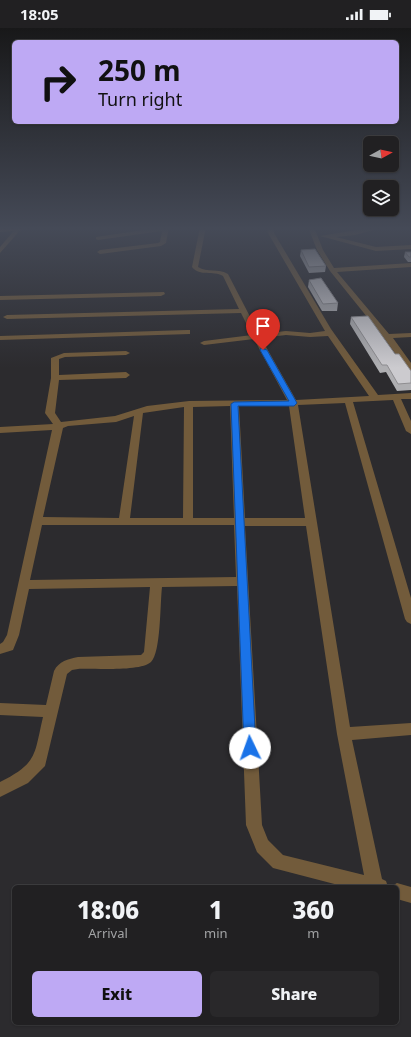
<!DOCTYPE html>
<html lang="en">
<head>
<meta charset="utf-8">
<style>
  body { margin:0; font-family:"Noto Sans",sans-serif; background:#29282a; color:#f1f3f6; height:100vh; display:flex; flex-direction:column; font-size:15px; white-space:nowrap }
  * { box-sizing:border-box; margin:0 }
  p { font-size:13px; color:#a2a3a5 }
  .icon { flex:none; width:22px; height:22px; fill:none; stroke:currentColor; stroke-width:2; stroke-linecap:round; stroke-linejoin:round }
  .map { position:relative; flex:1; overflow:hidden }
  .side { position:absolute; left:12px; top:857px; width:387px; height:140px; display:flex; flex-direction:column; background:#212022; border-radius:6px; box-shadow:0 1px 3px #0004,0 0 0 1px #3e3e40 }
  .side>* { flex:none }
  .hud { position:absolute; left:12px; top:12px; width:387px; height:84px; border-radius:6px; box-shadow:0 1px 3px #0004,0 0 0 1px #3e3e40; background:#bea9f4; color:#111; overflow:hidden }
  .needle { width:26px; rotate:82deg }
  .fabs { position:absolute; left:363px; top:108px; display:grid; gap:8px }
  .fabs a { display:grid; place-items:center; width:36px; height:36px; border-radius:6px; background:#212022; box-shadow:0 1px 3px #0004,0 0 0 1px #3e3e40; font-size:20px }
  .pin { position:absolute; display:grid; place-items:center; width:34px; height:34px; color:#fff; margin:-41px -17px; border-radius:50% 50% 50% 0; rotate:-45deg; box-shadow:0 0 4px #0007 }
  .pin .icon { rotate:45deg }
  .me { position:absolute; width:44px; margin:-22px; rotate:357deg; stroke-linejoin:round; filter:drop-shadow(0 0 3px #0008) }
  .turn { display:flex; align-items:center; gap:14px; height:84px; padding:0 20px; font-size:18px }
  .turn .icon { width:52px; height:52px; stroke-width:2.5 }
  .turn b { display:block; font-size:28px; line-height:34px }
  .eta { display:flex; justify-content:space-evenly; align-items:center; height:68px; text-align:center }
  .eta b { font-size:24px; font-weight:800; line-height:28px }
  .primary-button { display:flex; gap:8px; margin-top:auto; padding:8px 20px }
  .primary-button a { flex:1; height:46px; border-radius:6px; background:#bea9f4; color:#111; font-size:16px; font-weight:800; line-height:46px; text-align:center }
  .primary-button a+a { background:#29282a; color:#f1f3f6 }
  .status { display:flex; justify-content:space-between; align-items:center; height:28px; padding:0 20px; background:#212022; direction:ltr }
  .status svg { height:11px; fill:currentColor }
  .map>svg:first-child { display:block }
</style>
</head>
<body>
<div class="status"><b>18:05</b><svg viewBox="0 0 49 12"><path d="M0 12V9h3v3zM5 12V6h3v6zM10 12V3h3v9zM15 12V0h3v12zM26 1h20v11H26zM47 4h2v5h-2z"/></svg></div>
<div class="map">
<svg width="411" height="1009" viewBox="0 0 411 1009">
  <rect width="100%" height="100%" fill="#2c2b2e"/>
  <g fill="none" stroke-linecap="round" stroke-linejoin="round">
    <!-- street -->
    <g fill="#725b3b" fill-rule="evenodd">
      <polygon points="17,199 23,199 0,225 0,219"/>
      <polygon points="163,199 169,199 166,215 161,218 100,226 97,224 100,222 158,215 160,214 162,203 98,212 96,211 96,209"/>
      <path d="M200,199H206L198,239C207,245 219,240 228,246L259,306L286,303L310,305L325,303L268,205L267,199H273L274,205L331,301L378,367L411,365V371H401L411,393V406L406,403L393,372L353,374L411,570V596L407,594L405,591L345,375L298,377L350,699L411,695V707L352,712L382,851L386,853L388,859H346L273,840L257,824L246,797L237,558L162,559C160,575 161,625 151,634C140,644 93,640 78,641L72,642L67,646L45,738L28,755L0,769V754C38,735 34,727 43,689L0,687V675L46,677L54,643C59,633 68,631 78,629L141,627L144,624L150,559L29,561L19,607L13,622L0,626V616L3,614L7,607L52,402L0,405V399L53,396L45,385L51,350V330L64,325L126,323L130,325L126,327L65,329L59,331V347L126,344L130,347L126,350L59,352L55,385L61,394L115,388L147,378L189,373L287,372L254,311L204,317L200,315L204,313L252,307L241,285L7,291L3,289L7,287L239,281L223,248C213,242 200,249 192,239ZM286,307L310,309L328,308L369,368L296,372L261,310ZM230,378L234,490H193V379ZM239,378H289L305,490H245ZM184,379L183,490H130L143,385ZM134,388L119,490L43,489L63,400L68,398L116,394ZM42,497H234L236,549L30,552ZM245,498H306L337,706L364,847L283,827L268,812L262,797Z"/>
      <polygon points="308,199 314,199 323,222 334,240 411,235 411,239 337,244 389,306 411,305 411,309 393,310 411,335 411,344 408,343 384,310 330,243 317,222"/>
      <polygon points="375,199 385,199 355,207 336,209 376,219 411,217 411,221 376,223 320,208"/>
      <polygon points="164,264 165,266 161,268 0,272 0,268"/>
      <polygon points="187,302 190,302 190,306 0,312 0,308"/>
      <polygon points="397,855 411,859 411,875 397,871 397,859 390,859"/>
    </g>
    <!-- secondary -->
    <polygon fill="#99753f" fill-rule="evenodd" points="14,199 37,199 34,201 0,204 0,200"/>
  </g>
  <!-- wall -->
  <g fill="#afafb2">
    <polygon points="301,222 326,238 325,244 309,245 300,228"/>
    <polygon points="405,224 411,224 411,234 408,234 404,229"/>
    <polygon points="309,252 338,275 337,283 322,283 308,259"/>
    <polygon points="351,289 395,326 411,343 411,362 397,363 386,344 380,345 350,296"/>
  </g>
  <!-- building -->
  <g fill="#cccbcf" stroke="#8f8e91">
    <polygon points="315,221 326,238 309,239 301,222"/>
    <polygon points="405,224 411,224 411,229 409,229"/>
    <polygon points="321,250 338,275 323,276 309,252"/>
    <polygon points="368,288 395,326 399,326 411,343 411,355 398,356 387,337 382,337 351,289"/>
  </g>
  <!-- sky -->
  <linearGradient id="sky" x2="0" y2="1"><stop stop-color="#181819"/><stop offset="0.59" stop-color="#454a57"/><stop offset="1" stop-color="#454a57" stop-opacity="0"/></linearGradient>
  <rect width="411" height="340" fill="url(#sky)"/>
  <!-- route -->
  <polygon fill="#1a73e8" stroke="#114b97" points="261,320 267,322 297,375 294,378 238,378 256,720 254,724 250,726 246,724 244,720 231,376 234,374 289,373 260,322"/>
</svg>
<div class="fabs">
<a><svg class="needle" viewBox="-14 -14 28 28"><path d="M0-13l5 13h-10z" fill="#e53935"/><path d="M0 13l5-13h-10z" fill="#a2a3a5"/></svg></a>
<a><svg class="icon" aria-label="layers" viewBox="0 0 24 24"><path d="M12 4l9 5-9 5-9-5zM3 14l9 5 9-5"/></svg></a>
</div>
<div class="pin" style="left:263px;top:322px;background:#d93025"><svg class="icon" aria-label="arrive" viewBox="0 0 24 24"><path d="M6 21V4h12l-3 4 3 4H6"/></svg></div>
<svg class="me" style="left:250px;top:720px" viewBox="-20 -20 40 40"><circle r="19" fill="#fff"/><path d="M0-13L10 11 0 6-10 11z" fill="#1a73e8"/></svg>
<div class="hud">
<div class="turn"><svg class="icon" aria-label="right" viewBox="0 0 24 24"><path d="M7 20v-9h11M14 6l5 5-5 5"/></svg><div><b>250 m</b>Turn right</div></div>
</div>
<section class="side">
<div class="eta">
<div><b>18:06</b><p>Arrival</p></div>
<div><b>1</b><p>min</p></div>
<div><b>360</b><p>m</p></div>
</div>
<div class="primary-button"><a>Exit</a><a>Share</a></div>
</section>
</div>
</body>
</html>
